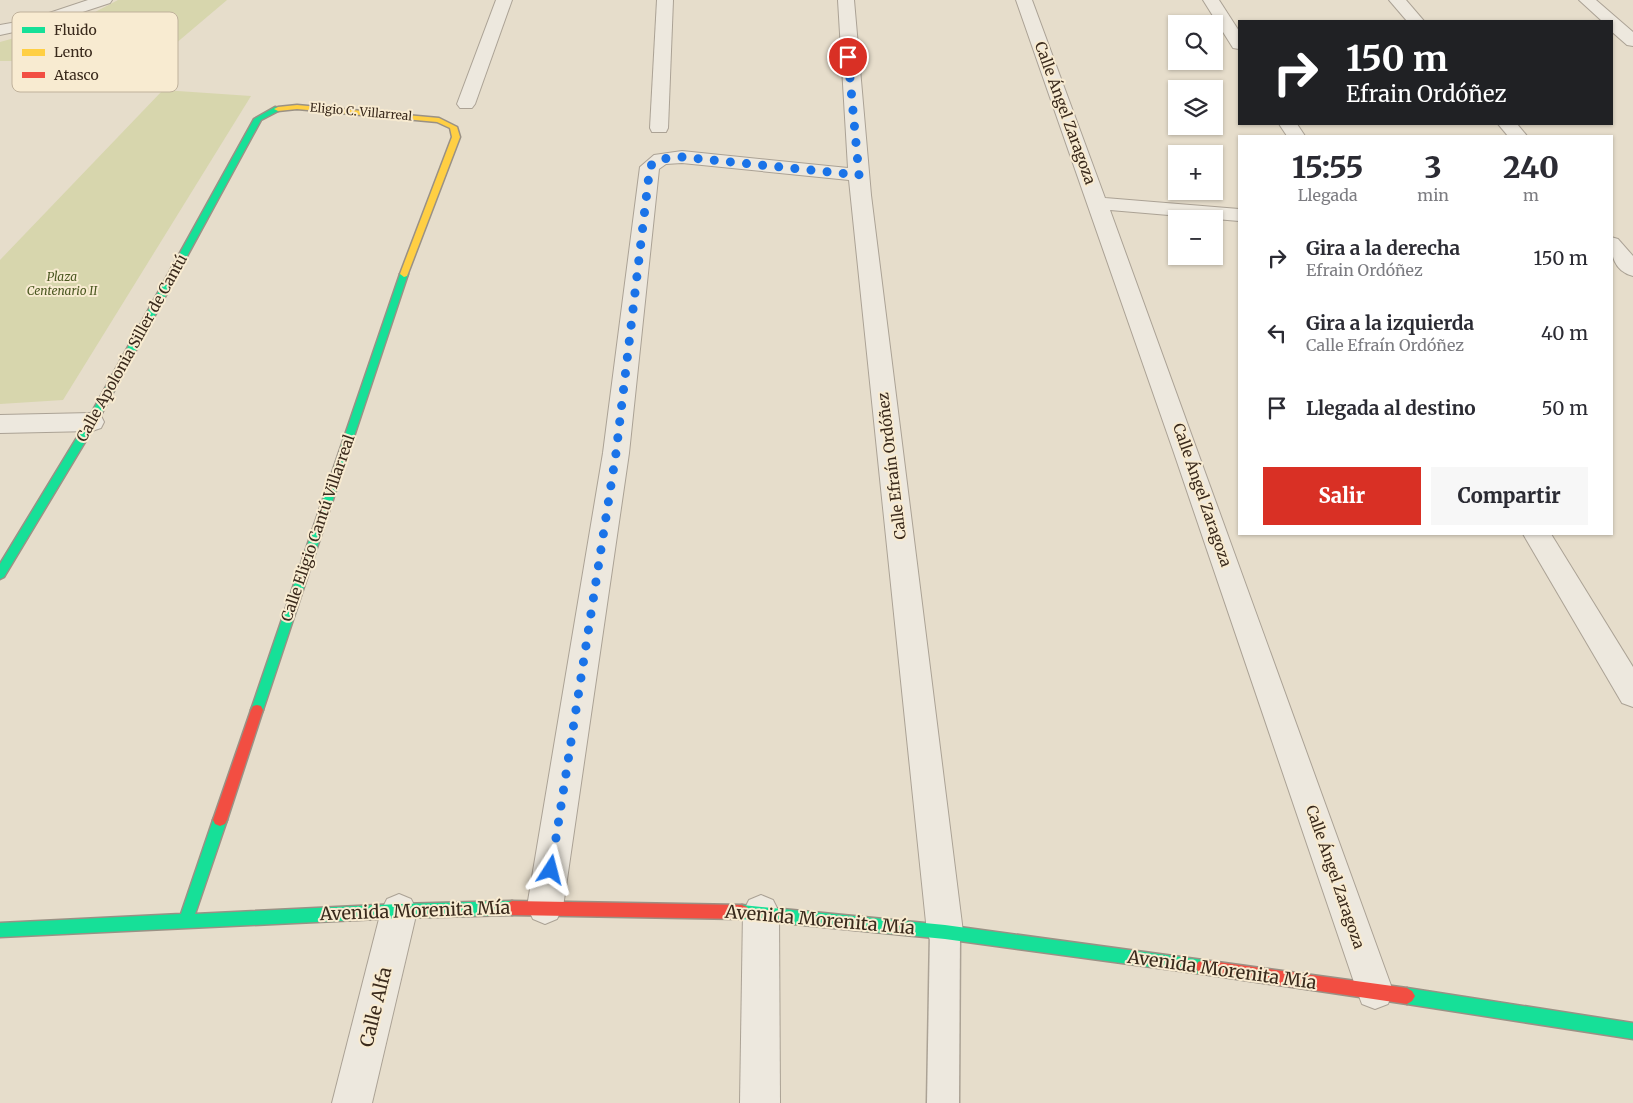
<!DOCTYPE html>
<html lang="es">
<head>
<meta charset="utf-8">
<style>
  body { margin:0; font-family:Merriweather,serif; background:#f7f7f7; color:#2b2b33; height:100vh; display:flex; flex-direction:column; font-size:19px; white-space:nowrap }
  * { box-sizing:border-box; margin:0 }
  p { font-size:16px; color:#7c7c81 }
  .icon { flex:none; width:28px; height:28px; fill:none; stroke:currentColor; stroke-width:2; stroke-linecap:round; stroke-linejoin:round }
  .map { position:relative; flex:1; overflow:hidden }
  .panel { position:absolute; left:1238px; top:135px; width:375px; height:400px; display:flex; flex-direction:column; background:#fff; border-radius:0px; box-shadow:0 1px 4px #0004 }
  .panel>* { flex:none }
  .banner { position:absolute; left:1238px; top:20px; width:375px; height:105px; border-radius:0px; box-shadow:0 1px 4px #0004; background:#202124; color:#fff; overflow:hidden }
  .buttons { position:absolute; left:1168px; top:15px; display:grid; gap:10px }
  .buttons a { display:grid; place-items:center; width:55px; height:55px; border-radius:0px; background:#fff; box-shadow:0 1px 4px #0004; font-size:25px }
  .pin { position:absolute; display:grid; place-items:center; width:42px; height:42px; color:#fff; margin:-21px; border:2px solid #fff; border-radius:50%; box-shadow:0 1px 5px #0007 }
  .me { position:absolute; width:55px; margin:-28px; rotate:9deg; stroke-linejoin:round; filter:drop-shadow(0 0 4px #0008) }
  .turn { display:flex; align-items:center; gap:18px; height:105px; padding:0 25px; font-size:22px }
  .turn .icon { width:65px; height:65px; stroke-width:2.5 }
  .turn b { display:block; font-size:35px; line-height:42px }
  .eta { display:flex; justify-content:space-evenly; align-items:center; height:85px; text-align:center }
  .eta b { font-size:30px; font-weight:800; line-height:35px }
  .primary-button { display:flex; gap:10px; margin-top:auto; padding:10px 25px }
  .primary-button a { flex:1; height:58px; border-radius:0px; background:#d93025; color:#fff; font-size:20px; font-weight:800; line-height:58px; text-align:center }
  .primary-button a+a { background:#f7f7f7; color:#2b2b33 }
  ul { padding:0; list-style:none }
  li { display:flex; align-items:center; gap:15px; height:75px; padding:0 25px }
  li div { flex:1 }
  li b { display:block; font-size:19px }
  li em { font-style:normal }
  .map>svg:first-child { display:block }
</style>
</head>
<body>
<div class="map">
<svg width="1633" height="1103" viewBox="0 0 1633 1103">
  <rect width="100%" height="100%" fill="#e6ddcb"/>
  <!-- green -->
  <g fill="#d7d6ad">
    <polygon points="118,0 227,0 155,61 0,61 0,42 80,20"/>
    <polygon points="163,90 251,96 63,400 0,404 0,260"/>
  </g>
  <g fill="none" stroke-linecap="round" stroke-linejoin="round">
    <!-- lane casing -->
    <g stroke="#aba295" stroke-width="3">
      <polygon id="lane" points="945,917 955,922 960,932 959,1103 927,1103 930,932 935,922"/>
    </g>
    <!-- street casing -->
    <g stroke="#aba295" stroke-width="2">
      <g id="street">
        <polygon points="88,0 112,0 110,3 37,27 0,35 0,25 28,20"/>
        <polygon points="496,0 512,0 475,104 472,108 460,108 457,104"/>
        <polygon points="657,0 673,0 668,128 666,132 652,132 650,128"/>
        <polygon points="838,0 854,0 871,195 963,932 958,945 945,950 932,945 927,932 849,180 682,163 666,164 659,169 629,453 563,907 557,919 545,924 533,919 527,907 603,453 640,167 654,155 682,151 848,168"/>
        <polygon points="1016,0 1032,0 1105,198 1239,209 1239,221 1110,210 1393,991 1388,1004 1375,1009 1362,1004 1357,991 1173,450"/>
        <polygon points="1203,0 1219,0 1239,31 1239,49 1233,48"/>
        <polygon points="1389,0 1406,0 1424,21 1407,21"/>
        <polygon points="1579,0 1596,0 1633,32 1633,46 1627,45 1611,31 1611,21 1602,21"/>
        <polygon points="1279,124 1297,124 1305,136 1287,136"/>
        <polygon points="1498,124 1517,124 1527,136 1508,136"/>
        <path d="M1611,237L1618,239L1633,256V276C1613,271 1611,254 1611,237Z"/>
        <polygon points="92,413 101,416 104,422 101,428 92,431 0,433 0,415"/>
        <polygon points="1523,534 1551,534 1633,667 1633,707 1622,703"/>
        <polygon points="399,894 411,899 417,911 372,1103 332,1103 381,911 387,899"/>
        <polygon points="761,895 773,900 779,912 780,1103 740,1103 743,912 749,900"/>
      </g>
    </g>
    <!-- fast casing -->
    <g stroke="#9a9185" stroke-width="3">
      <g id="fast">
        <polygon points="275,107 282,109 261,120 97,422 4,577 0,579 0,564 87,421 254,119"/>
        <polygon points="404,271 408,274 263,710 261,714 257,715 253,714 251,710 400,274"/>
        <polygon points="220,814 225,816 227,820 195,914 399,904 512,901 517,903 519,908 517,913 512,915 399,918 0,937 0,923 181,914 213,820 215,816"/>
        <polygon points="742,905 945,925 1203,960 1208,962 1210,967 1208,972 1203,974 945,939 742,919 737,917 735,912 737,907"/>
        <polygon points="1407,988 1633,1023 1633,1039 1407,1004 1402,1001 1399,996 1402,991"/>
      </g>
    </g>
    <!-- slow casing -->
    <g stroke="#9a9185" stroke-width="3">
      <polygon id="slow" points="297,105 439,118 457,127 460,137 407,276 404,277 400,274 452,137 450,128 437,122 297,109 278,111 274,109 278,107"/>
    </g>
    <!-- jam casing -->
    <g stroke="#9a9185" stroke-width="3">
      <g id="jam">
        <polygon points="257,705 261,706 263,710 227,820 225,824 220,826 215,824 213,820 251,710 253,706"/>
        <polygon points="512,901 742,905 747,907 749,912 747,917 742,919 512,915 507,913 505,908 507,903"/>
        <polygon points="1203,960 1407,988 1412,991 1415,996 1412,1001 1407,1004 1203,974 1198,972 1196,967 1198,962"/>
      </g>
    </g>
    <!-- lane -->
    <use href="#lane" fill="#ede8de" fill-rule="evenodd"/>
    <!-- street -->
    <use href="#street" fill="#ede8de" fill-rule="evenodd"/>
    <!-- fast -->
    <use href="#fast" fill="#16e098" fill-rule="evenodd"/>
    <!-- slow -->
    <use href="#slow" fill="#ffcf43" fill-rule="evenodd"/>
    <!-- jam -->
    <use href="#jam" fill="#f24e42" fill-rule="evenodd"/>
  </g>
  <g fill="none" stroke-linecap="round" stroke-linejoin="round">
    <!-- route -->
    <polyline stroke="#1a73e8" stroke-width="9" stroke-dasharray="0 16.2" points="551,870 616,453 650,166 661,159 682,157 859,175 848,57"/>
  </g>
  <g text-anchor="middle" stroke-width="4" stroke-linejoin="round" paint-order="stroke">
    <!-- far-street labels -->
    <g font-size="12" fill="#3a2a1c" stroke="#f8ebd1">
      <text transform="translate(361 112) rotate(5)" y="4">Eligio C. Villarreal</text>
    </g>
    <!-- far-park labels -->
    <g font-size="12" font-style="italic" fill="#4b5821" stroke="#f8ebd1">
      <text x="62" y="281">Plaza<tspan x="62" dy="14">Centenario II</tspan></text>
    </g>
    <!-- street labels -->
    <g font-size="15" fill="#3a2a1c" stroke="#f8ebd1">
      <text transform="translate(1065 113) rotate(70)" y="5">Calle Ángel Zaragoza</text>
      <text transform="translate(132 348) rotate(-61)" y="5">Calle Apolonia Siller de Cantú</text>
      <text transform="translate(892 466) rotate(-97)" y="5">Calle Efraín Ordóñez</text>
      <text transform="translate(1202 495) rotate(71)" y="5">Calle Ángel Zaragoza</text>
      <text transform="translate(318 528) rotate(-71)" y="5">Calle Eligio Cantú Villarreal</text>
      <text transform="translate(1335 877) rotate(71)" y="5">Calle Ángel Zaragoza</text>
    </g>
    <!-- near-street labels -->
    <g font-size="18" fill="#3a2a1c" stroke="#f8ebd1">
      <text transform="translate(415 911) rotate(-2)" y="6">Avenida Morenita Mía</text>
      <text transform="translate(820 920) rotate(5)" y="6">Avenida Morenita Mía</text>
      <text transform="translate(1222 970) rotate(8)" y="6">Avenida Morenita Mía</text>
      <text transform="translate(376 1007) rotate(-76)" y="6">Calle Alfa</text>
    </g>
  </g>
  <!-- legend -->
  <rect x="12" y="12" width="166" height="80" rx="8" fill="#f8ebd1" stroke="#bfb19b" stroke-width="1"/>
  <rect x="22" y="27" width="23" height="6" fill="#16e098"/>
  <rect x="22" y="49" width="23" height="7" fill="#ffcf43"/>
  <rect x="22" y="72" width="23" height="6" fill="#f24e42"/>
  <g font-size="14" fill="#3a2a1c">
    <text x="54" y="35">Fluido</text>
    <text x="54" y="57">Lento</text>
    <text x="54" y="80">Atasco</text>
  </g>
</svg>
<div class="buttons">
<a><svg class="icon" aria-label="search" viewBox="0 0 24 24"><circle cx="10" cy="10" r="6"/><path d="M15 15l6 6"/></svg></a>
<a><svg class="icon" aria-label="layers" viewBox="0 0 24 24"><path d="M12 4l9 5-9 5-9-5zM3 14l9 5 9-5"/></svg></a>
<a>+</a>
<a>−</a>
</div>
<div class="pin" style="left:848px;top:57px;background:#d93025"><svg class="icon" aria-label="arrive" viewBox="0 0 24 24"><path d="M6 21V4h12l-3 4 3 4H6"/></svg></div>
<svg class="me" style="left:551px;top:870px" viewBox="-20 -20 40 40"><path d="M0-17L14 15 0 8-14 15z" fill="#1a73e8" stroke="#fff" stroke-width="4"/></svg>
<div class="banner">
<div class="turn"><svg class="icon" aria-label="right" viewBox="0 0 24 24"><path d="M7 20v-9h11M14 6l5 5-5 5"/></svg><div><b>150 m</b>Efrain Ordóñez</div></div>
</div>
<section class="panel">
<div class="eta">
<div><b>15:55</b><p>Llegada</p></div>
<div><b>3</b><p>min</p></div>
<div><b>240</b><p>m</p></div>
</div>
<ul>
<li><svg class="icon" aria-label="right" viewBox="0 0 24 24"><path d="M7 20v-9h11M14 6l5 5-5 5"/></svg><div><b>Gira a la derecha</b><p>Efrain Ordóñez</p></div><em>150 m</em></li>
<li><svg class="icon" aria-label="left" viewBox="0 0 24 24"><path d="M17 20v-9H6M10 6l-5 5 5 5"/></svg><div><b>Gira a la izquierda</b><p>Calle Efraín Ordóñez</p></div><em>40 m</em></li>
<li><svg class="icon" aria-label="arrive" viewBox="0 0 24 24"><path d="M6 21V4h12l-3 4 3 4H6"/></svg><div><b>Llegada al destino</b></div><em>50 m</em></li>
</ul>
<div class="primary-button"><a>Salir</a><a>Compartir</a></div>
</section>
</div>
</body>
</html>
